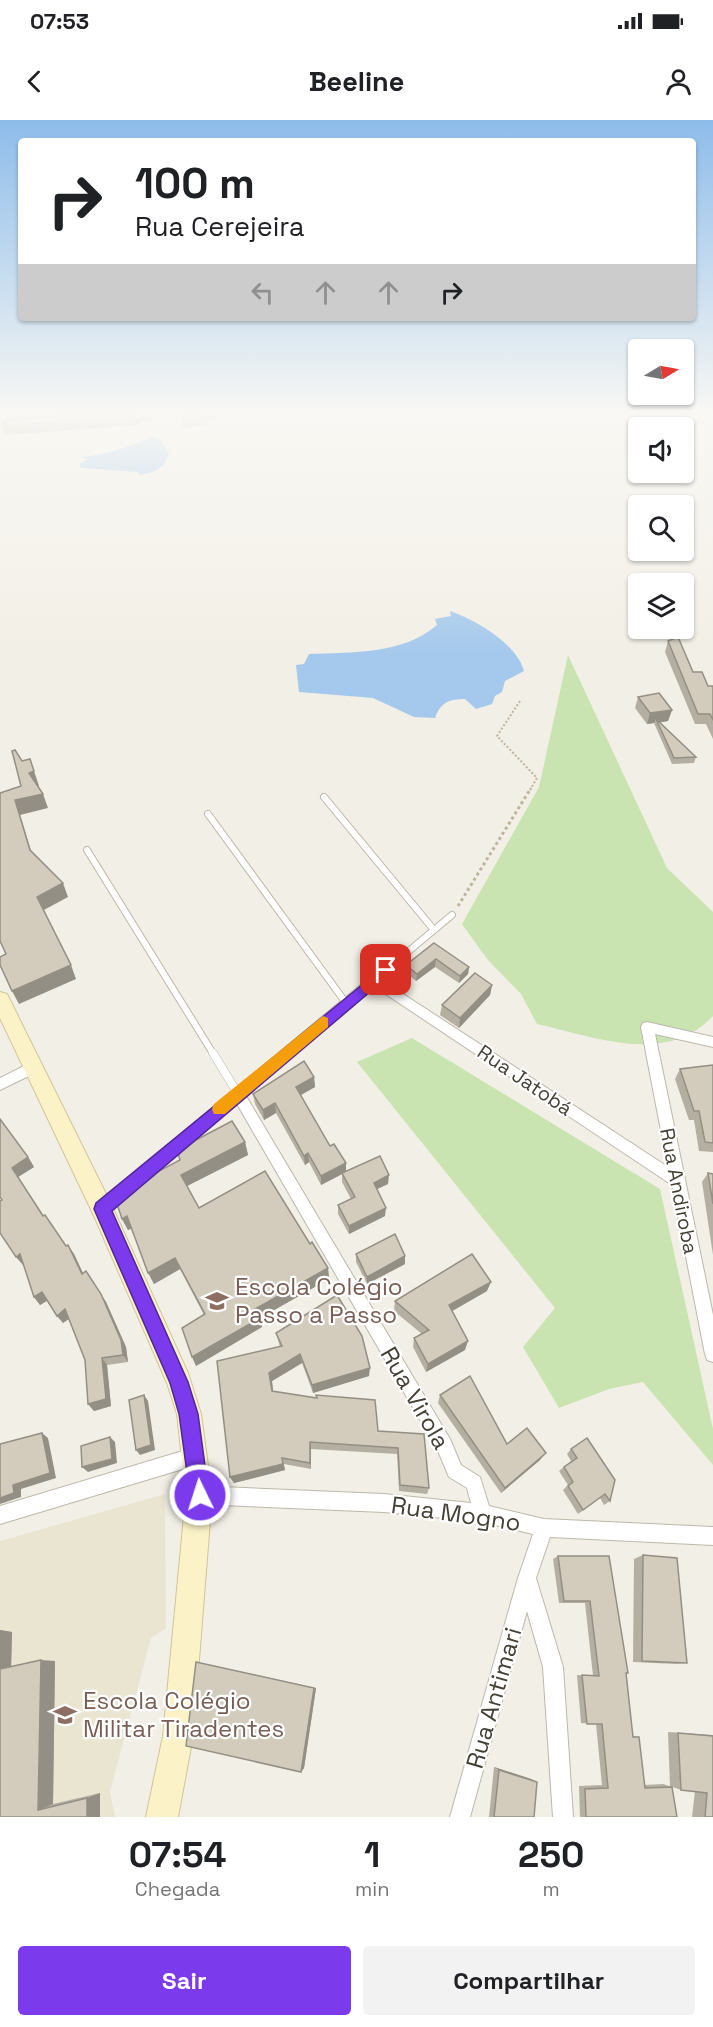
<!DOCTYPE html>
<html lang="pt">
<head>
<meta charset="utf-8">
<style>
  body { margin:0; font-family:"Space Grotesk",sans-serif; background:#f2f2f2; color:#202124; height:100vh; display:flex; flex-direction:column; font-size:22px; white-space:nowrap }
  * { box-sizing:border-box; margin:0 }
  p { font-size:20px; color:#757577 }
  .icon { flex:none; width:33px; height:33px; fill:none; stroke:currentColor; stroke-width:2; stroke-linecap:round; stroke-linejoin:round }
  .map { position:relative; height:1697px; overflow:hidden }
  .details { display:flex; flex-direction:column; background:#fff; flex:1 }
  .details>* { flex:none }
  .top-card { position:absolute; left:18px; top:18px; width:678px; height:183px; border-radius:6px; box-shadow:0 2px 4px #0004; background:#fff; color:#202124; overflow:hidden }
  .needle { width:39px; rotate:80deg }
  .buttons { position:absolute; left:628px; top:219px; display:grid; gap:12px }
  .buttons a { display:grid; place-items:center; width:66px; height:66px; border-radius:6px; background:#fff; box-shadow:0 2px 4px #0004; font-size:30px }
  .pin { position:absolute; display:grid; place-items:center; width:51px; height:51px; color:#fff; margin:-26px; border-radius:12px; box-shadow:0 3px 9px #0006 }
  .me { position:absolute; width:66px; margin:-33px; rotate:356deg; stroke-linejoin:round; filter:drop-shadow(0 0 4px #0008) }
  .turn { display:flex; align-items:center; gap:21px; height:126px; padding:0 18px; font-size:27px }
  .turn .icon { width:78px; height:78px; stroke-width:2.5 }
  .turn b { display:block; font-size:42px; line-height:51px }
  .lanes { display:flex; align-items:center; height:57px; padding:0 18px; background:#0003; justify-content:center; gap:30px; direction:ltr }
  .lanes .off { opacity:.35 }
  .eta { display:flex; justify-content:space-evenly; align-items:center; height:102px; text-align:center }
  .eta b { font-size:36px; font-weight:600; line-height:42px }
  .cta { display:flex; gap:12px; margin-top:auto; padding:12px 18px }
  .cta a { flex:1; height:69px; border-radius:6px; background:#7c3aed; color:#fff; font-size:24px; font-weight:600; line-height:69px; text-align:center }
  .cta a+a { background:#f2f2f2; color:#202124 }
  .status { display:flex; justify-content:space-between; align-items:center; height:42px; padding:0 30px; background:#fff; direction:ltr }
  .status svg { height:16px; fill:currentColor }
  header { display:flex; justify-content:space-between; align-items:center; height:78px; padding:0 18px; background:#fff; font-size:27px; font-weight:600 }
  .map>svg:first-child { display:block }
</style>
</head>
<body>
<div class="status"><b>07:53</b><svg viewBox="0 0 49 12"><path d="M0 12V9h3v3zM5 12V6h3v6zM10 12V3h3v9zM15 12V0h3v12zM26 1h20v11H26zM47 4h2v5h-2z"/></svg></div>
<header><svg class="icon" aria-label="back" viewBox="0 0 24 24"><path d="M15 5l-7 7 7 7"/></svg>Beeline<svg class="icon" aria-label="person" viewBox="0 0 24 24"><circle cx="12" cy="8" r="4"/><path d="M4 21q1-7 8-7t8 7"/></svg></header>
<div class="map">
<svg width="713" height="1697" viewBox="0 0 713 1697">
  <rect width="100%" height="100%" fill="#f2efe6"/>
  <!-- education -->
  <polygon fill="#eae5d1" points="165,1374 166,1508 151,1518 110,1672 115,1697 0,1697 0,1421"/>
  <!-- green -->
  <g fill="#c9e4b1">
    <path d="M568,535L667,748L713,792V896C666,946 595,917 537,904L521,874L487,839L462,804L539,667Z"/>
    <polygon points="412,918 660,1069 713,1309 713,1345 643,1262 609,1269 559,1288 523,1227 555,1188 357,942"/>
  </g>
  <!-- water -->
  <g fill="#a5c9ec">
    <path d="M153,316L161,321L169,334C163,349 157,352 140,355L137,352L81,348L79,344L88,339L80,337C96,337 140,325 153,316Z"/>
    <path d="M450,491C476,500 517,524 524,551L505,561L502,572L495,576L492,584L476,589L465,579C449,579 441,582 435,598L414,597L373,578L299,572L296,545L304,544L309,534C353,532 402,535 437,505L435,499L451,496Z"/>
  </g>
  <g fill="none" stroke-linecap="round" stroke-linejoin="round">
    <!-- lane-far1 casing -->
    <g stroke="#bdb8a9" stroke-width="8">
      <g id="lane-far1">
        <polyline points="324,677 434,810"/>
        <polyline points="208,694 346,883"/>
        <polyline points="87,730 214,935"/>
        <polyline points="374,860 452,795"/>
      </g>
    </g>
    <!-- lane casing -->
    <g stroke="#bdb8a9" stroke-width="9">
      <polyline id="lane" points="213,933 238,974"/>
    </g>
    <!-- street casing -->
    <g stroke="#bdb8a9" stroke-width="2">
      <g id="street">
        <polygon points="374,855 668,1047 641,907 643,903 647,902 713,917 713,927 655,914 713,1195 713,1242 707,1240 705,1234 672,1065 375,867 246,976 450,1319 461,1345 480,1357 489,1386 544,1399 713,1407 713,1425 550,1417 536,1458 563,1547 573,1697 553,1697 543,1547 527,1491 470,1697 450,1697 518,1458 533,1414 482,1402 384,1392 199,1384 193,1381 190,1375 193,1369 199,1366 384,1374 471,1383 467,1368 449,1357 438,1331 237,984 107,1094 102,1096 97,1094 95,1089 97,1084 370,857"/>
        <polygon points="32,942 37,944 39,948 37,952 0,970 0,958"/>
        <polygon points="196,1327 202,1330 205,1336 202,1342 196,1345 0,1404 0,1386"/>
      </g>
    </g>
    <!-- secondary casing -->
    <g stroke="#d0c598" stroke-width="2">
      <polygon id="secondary" points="0,872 7,874 110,1082 188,1253 201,1294 212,1375 193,1616 178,1697 146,1697 163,1616 186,1375 177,1294 167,1263 94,1096 0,898"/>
    </g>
    <!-- path-far1 -->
    <polyline stroke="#beb59b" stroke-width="2" stroke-dasharray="2 2" stroke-linecap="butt" points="520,581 497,616 537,658 530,670"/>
    <!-- path -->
    <polyline stroke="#beb59b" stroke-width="3" stroke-dasharray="3 3" stroke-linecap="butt" points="458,786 531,668"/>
    <!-- lane-far1 -->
    <use href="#lane-far1" stroke="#fff" stroke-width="6"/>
    <!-- lane -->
    <use href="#lane" stroke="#fff" stroke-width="8"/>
    <!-- street -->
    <use href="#street" fill="#fff" fill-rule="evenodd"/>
    <!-- secondary -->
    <use href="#secondary" fill="#fbf3c7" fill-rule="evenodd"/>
  </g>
  <!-- wall -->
  <g fill="#b5afa2">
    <polygon points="5,295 152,295 152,300 129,306 4,315 2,306 41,297 6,300"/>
    <polygon points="180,295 218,295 218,300 206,301 207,306 183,308"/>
    <polygon points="668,521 693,552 708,566 713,566 713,619 706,604 695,604 665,532"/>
    <polygon points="638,577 672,590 668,601 660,602 696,637 694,643 672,644 654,603 647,604 635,588"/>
    <polygon points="434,823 469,847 468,854 459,863 435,847 416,861 405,852 406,845"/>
    <polygon points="492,865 490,875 459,908 440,895 442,885"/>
    <polygon points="713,945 713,1032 699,1031 694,1000 689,1000 675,959 680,949"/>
    <polygon points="314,957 315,967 301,975 330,1026 346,1043 346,1051 388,1064 377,1069 385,1096 349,1114 338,1094 338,1085 351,1079 342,1062 342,1054 321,1065 309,1042 305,1045 276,993 264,1000 255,984 253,974"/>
    <polygon points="245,1022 248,1035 187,1066 199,1088 310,1124 328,1148 329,1159 260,1198 262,1207 196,1246 204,1195 180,1149 154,1164 131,1109 128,1110 122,1099"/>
    <polygon points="28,1037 34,1047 18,1057 44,1096 66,1126 74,1134 83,1153 106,1182 126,1227 128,1242 107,1245 111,1286 94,1291 88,1284 85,1240 69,1198 63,1203 47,1181 40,1185 34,1177 24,1145 16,1137 2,1080"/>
    <polygon points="708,1053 713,1054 713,1135 702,1062"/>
    <polygon points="356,1134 405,1144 367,1164 356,1142"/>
    <polygon points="487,1171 452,1191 465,1230 426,1252 413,1227 414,1218 422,1214 394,1191 395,1181"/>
    <polygon points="276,1213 369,1256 313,1273 302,1243 272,1261 273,1272 316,1278 316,1275 378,1311 424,1314 429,1368 427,1374 399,1371 397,1334 311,1329 311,1349 284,1344 285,1350 234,1363 230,1357 280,1227"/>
    <polygon points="440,1275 507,1324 540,1340 501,1373 438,1283"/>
    <polygon points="587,1318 610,1381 604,1385 600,1378 578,1394 563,1370 568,1365 559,1351 571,1341 567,1334 571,1329"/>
    <polygon points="643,1435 687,1543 676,1544 633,1542 634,1439"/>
    <polygon points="558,1436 609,1436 626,1553 633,1616 639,1617 644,1665 663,1664 672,1667 677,1697 580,1697 579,1666 602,1665 596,1604 581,1603 577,1555 593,1556 585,1483 559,1483 553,1439"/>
    <polygon points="0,1510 12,1512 11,1547 55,1541 53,1684 100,1673 100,1697 0,1697"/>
    <polygon points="196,1542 316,1568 304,1648 301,1652"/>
    <polygon points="668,1612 713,1615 713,1697 692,1697 695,1671 681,1670 670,1666"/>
    <polygon points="494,1647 531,1659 537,1662 534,1697 489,1697"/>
  </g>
  <!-- shaded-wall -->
  <g fill="#948f84">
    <polygon points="5,295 60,295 6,300"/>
    <polygon points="136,295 152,295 152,300 129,306 128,298"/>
    <polygon points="672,590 668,601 658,603 656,599 654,603 647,604 650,593"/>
    <polygon points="30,639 39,666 34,667 29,653"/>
    <polygon points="43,674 48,688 20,695 35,744 30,730 15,680"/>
    <polygon points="63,763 68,777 42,791 37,777"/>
    <polygon points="436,839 435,847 416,861 417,854"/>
    <polygon points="71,845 76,859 19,884 12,871"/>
    <polygon points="469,847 468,854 459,863 460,856"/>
    <polygon points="492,865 490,875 459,908 460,898"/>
    <polygon points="314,957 315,967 297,977 296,967"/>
    <polygon points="275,983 276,993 264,1000 263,990"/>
    <polygon points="245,1022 248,1035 185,1067 181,1055"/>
    <polygon points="308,1033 309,1042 305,1045 304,1036"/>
    <polygon points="28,1037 34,1047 18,1057 12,1048"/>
    <polygon points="346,1043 346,1052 321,1065 321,1056"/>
    <polygon points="389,1055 388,1064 373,1071 374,1063"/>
    <polygon points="386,1088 385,1096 349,1114 349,1106"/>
    <polygon points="127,1096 132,1108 128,1110 122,1099"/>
    <polygon points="68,1125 74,1134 87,1162 82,1154"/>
    <polygon points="20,1134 27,1143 23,1145 16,1137"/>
    <polygon points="405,1136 405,1144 367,1164 367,1157"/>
    <polygon points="175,1138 180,1149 154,1164 148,1153"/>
    <polygon points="328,1148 329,1159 260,1198 262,1207 196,1246 192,1237 255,1189"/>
    <polygon points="491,1162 487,1171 447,1194 449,1185"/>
    <polygon points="42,1172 48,1180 40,1185 34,1177"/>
    <polygon points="101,1174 106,1182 126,1227 128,1242 123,1235"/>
    <polygon points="65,1189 72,1197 63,1203 57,1196"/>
    <polygon points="468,1221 465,1230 426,1252 428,1244"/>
    <polygon points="300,1234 302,1243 272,1261 274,1279 272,1271 269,1253"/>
    <polygon points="102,1238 107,1245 111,1286 94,1291 88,1284"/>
    <polygon points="370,1248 369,1256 313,1273 312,1265"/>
    <polygon points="144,1275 148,1281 155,1330 140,1335 136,1330"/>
    <polygon points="42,1313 48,1318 56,1358 21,1369 21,1377 0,1384 0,1378 13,1365"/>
    <polygon points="110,1317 115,1322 117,1343 88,1352 82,1347"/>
    <polygon points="310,1322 311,1329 311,1349 310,1343"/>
    <polygon points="546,1333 540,1340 501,1373 505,1368"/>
    <polygon points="282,1338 285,1350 234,1363 230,1357"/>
    <polygon points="0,1510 12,1512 11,1551 0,1551"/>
    <polygon points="41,1540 55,1541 53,1684 38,1690"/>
    <polygon points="314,1568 316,1568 304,1648 301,1652"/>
    <polygon points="494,1647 531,1659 537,1662 499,1650"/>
    <polygon points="100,1673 100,1697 87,1697 87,1678"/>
  </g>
  <!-- building -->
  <g fill="#d3ccbc" stroke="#948f84" stroke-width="1.5">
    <polygon points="55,295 136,295 128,298 2,306 2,302"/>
    <polygon points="181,295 205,295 206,297 182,299"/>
    <polygon points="678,517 693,552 702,552 708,566 713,566 713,600 710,594 698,594 668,521"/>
    <polygon points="659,573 672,590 650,593 638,577"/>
    <polygon points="656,599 696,637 674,638"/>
    <polygon points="15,630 22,641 30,639 34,651 29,653 43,674 15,680 30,730 63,763 37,777 71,845 12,871 0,845 0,837 6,834 0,821 0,673 21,666 12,631"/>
    <polygon points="434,823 469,847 460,856 436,839 417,854 406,845"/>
    <polygon points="475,853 492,865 460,898 442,885"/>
    <polygon points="304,941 314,957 296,967 330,1026 334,1024 346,1043 321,1056 308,1033 304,1036 275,983 263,990 253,974"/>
    <polygon points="713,945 713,1023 705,1022 699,991 694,991 680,949"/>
    <polygon points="0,999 28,1037 12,1048 43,1096 45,1095 66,1126 68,1125 82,1154 86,1151 101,1174 121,1220 123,1235 102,1238 106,1279 88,1284 85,1240 65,1189 57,1196 42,1172 34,1177 20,1134 16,1137 0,1113 0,1081 2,1080 0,1077"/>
    <polygon points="232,1001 245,1022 181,1055 199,1088 265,1051 310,1124 312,1122 328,1148 255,1189 260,1198 192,1237 182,1208 205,1194 175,1138 148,1153 127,1096 122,1099 114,1075 180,1040 177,1030"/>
    <polygon points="380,1036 389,1055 374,1063 386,1088 349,1106 338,1085 355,1077 342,1053"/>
    <polygon points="708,1053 713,1054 713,1084"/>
    <polygon points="395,1114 405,1136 367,1157 356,1134"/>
    <polygon points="472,1134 491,1162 449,1185 468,1221 428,1244 414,1218 429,1210 395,1181"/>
    <polygon points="337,1175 362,1216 370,1248 312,1265 300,1234 269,1253 272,1271 317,1278 316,1275 375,1280 378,1311 424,1314 429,1368 400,1365 398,1328 310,1322 310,1343 282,1338 283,1344 230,1357 217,1241 282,1226 276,1213"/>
    <polygon points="470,1256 507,1324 527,1308 546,1333 505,1368 440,1275"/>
    <polygon points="144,1275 151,1325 136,1330 129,1280"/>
    <polygon points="42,1313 50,1353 13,1365 14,1373 0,1378 0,1324"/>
    <polygon points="110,1317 112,1339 82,1347 81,1326"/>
    <polygon points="587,1318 615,1360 610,1381 605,1374 583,1390 568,1366 573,1362 564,1347 577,1338 571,1329"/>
    <polygon points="643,1435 677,1438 687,1543 642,1541"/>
    <polygon points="558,1436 609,1436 628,1553 626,1553 633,1617 639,1617 645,1668 672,1667 677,1697 586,1697 585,1669 608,1668 602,1604 587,1604 582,1555 599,1556 590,1481 564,1481"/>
    <polygon points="41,1540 38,1690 87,1678 87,1697 0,1697 0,1549"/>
    <polygon points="196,1542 314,1568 301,1652 186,1626"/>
    <polygon points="678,1613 713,1616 713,1697 705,1697 707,1673 681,1670"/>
    <polygon points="499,1650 537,1662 534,1697 494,1697"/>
  </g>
  <!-- sky -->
  <linearGradient id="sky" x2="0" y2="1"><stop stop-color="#8dbcea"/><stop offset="0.55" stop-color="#f9f8f4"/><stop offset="1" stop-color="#f9f8f4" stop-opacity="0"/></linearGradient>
  <rect width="713" height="533" fill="url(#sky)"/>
  <!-- route -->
  <polygon fill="#7c3aed" stroke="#51269a" stroke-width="1.5" points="386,845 391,846 391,854 112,1091 188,1262 198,1294 209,1375 207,1382 200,1385 192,1382 190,1375 179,1294 170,1263 94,1089 96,1083"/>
  <!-- slow -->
  <polygon fill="#f59e0b" points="323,896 328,898 328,907 225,994 214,994 212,989 214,984"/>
  <!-- icons -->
  <defs>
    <g id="school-bare" transform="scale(1.8)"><path d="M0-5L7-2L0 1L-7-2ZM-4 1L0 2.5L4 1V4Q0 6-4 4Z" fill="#8d6e63" stroke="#fff" stroke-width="2.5" paint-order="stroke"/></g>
  </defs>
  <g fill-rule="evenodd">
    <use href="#school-bare" x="217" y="1181"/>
    <use href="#school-bare" x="65" y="1595"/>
  </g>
  <g text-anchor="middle" stroke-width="4.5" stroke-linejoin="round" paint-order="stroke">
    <!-- street labels -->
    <g font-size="20" fill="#444036" stroke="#fff">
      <text transform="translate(525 960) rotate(34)" y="7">Rua Jatobá</text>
      <text transform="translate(679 1071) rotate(79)" y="7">Rua Andiroba</text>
    </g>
    <!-- near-education labels -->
    <g font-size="24" fill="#785e54" stroke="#fff" text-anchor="start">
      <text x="235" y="1175">Escola Colégio<tspan x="235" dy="28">Passo a Passo</tspan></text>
      <text x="83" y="1589">Escola Colégio<tspan x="83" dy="28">Militar Tiradentes</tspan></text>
    </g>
    <!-- near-street labels -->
    <g font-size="24" fill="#444036" stroke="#fff">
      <text transform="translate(415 1278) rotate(60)" y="8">Rua Virola</text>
      <text transform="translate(456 1394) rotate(8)" y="8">Rua Mogno</text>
      <text transform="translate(494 1578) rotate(-74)" y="8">Rua Antimari</text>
    </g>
  </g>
</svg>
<div class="buttons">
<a><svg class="needle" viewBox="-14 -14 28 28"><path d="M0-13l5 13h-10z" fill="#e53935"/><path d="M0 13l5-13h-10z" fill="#757577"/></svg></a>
<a><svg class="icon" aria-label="sound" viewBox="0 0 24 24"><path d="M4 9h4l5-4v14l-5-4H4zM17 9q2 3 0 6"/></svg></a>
<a><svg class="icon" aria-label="search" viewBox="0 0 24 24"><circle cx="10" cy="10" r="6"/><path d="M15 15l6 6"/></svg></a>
<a><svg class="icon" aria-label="layers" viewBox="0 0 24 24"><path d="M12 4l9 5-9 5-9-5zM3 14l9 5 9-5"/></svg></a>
</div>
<div class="pin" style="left:386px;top:850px;background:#d93025"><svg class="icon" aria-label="arrive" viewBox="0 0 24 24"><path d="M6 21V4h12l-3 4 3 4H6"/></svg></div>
<svg class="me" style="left:200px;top:1375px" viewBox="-20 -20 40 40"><circle r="17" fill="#7c3aed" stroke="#fff" stroke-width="3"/><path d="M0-11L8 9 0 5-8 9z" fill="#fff"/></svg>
<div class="top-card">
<div class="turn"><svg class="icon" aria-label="right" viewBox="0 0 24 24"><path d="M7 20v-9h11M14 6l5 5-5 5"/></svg><div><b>100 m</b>Rua Cerejeira</div></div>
<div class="lanes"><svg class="icon off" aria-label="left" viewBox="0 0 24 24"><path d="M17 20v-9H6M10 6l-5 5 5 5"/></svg><svg class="icon off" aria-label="ahead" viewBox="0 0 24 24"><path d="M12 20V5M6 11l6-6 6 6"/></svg><svg class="icon off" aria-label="ahead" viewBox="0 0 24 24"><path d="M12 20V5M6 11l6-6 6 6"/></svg><svg class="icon" aria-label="right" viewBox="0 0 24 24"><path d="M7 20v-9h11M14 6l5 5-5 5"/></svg></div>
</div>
</div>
<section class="details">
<div class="eta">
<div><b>07:54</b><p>Chegada</p></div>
<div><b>1</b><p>min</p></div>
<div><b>250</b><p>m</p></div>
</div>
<div class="cta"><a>Sair</a><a>Compartilhar</a></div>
</section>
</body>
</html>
